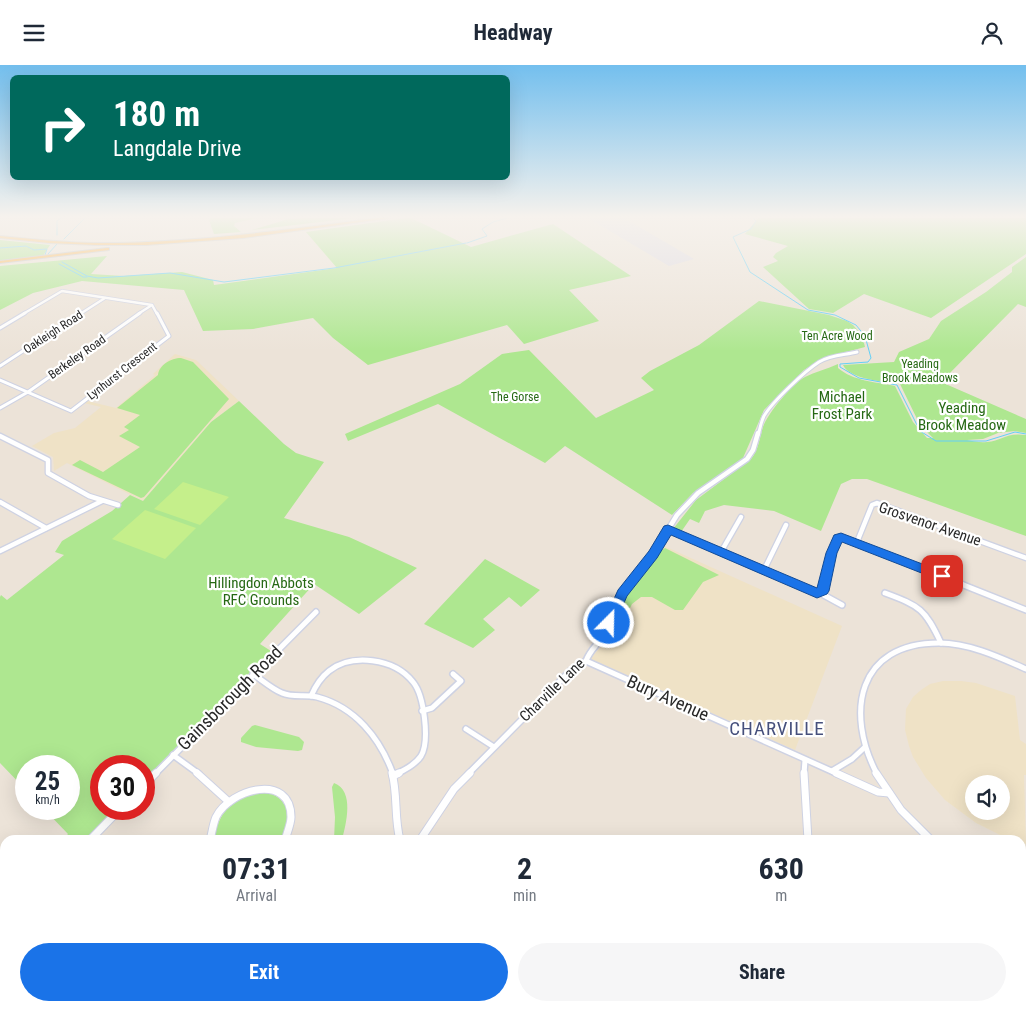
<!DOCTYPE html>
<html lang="en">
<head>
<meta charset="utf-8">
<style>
  body { margin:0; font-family:"Roboto Condensed",sans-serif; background:#f6f6f7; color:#1f2937; height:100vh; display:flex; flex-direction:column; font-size:19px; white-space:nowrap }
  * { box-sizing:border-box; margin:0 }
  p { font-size:16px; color:#747a83 }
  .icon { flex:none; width:28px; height:28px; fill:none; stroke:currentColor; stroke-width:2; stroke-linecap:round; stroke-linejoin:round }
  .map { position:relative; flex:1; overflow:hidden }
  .drawer { position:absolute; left:0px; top:770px; width:1026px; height:176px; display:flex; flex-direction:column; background:#fff; border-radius:15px 15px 0 0; box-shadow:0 5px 20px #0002 }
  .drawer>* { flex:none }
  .banner { position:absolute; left:10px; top:10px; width:500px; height:105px; border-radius:8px; box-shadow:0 5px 20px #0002; background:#00695c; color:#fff; overflow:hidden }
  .tools { position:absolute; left:965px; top:710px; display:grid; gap:10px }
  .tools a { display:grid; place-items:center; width:45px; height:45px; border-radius:50%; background:#fff; box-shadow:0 5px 20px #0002; font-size:25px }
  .speed { position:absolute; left:15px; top:690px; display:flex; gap:10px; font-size:25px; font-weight:700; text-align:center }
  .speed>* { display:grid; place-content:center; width:65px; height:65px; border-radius:50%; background:#fff; box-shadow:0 5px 20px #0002; line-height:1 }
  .speed small { font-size:12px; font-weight:400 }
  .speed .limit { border:8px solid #d22; background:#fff; color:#111 }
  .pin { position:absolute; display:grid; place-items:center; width:42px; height:42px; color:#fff; margin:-21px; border-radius:10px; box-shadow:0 2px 8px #0006 }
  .me { position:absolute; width:55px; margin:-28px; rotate:23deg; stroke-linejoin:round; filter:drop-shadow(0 0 4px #0008) }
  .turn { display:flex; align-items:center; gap:18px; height:105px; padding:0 20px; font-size:22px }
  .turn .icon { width:65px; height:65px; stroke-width:2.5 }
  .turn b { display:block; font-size:35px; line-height:42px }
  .eta { display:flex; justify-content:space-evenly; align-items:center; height:85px; text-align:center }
  .eta b { font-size:30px; font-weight:700; line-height:35px }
  .action { display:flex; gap:10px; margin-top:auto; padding:10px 20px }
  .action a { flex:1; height:58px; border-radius:30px; background:#1a73e8; color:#fff; font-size:20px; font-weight:700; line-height:58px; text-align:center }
  .action a+a { background:#f6f6f7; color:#1f2937 }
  header { display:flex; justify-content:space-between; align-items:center; height:65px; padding:0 20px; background:#fff; font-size:22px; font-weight:700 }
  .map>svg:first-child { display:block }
</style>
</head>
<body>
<header><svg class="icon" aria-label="menu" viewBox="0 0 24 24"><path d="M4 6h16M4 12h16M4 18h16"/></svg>Headway<svg class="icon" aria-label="person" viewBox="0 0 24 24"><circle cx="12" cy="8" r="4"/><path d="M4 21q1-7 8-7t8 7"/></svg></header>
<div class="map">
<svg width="1026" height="946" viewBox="0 0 1026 946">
  <rect width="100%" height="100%" fill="#ece3d8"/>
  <!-- industrial -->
  <polygon fill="#dddae3" points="588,153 624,153 694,194 669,201"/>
  <!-- education -->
  <g fill="#efe2c6" fill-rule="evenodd">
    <polygon points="175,289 196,295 239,336 211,357 143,436 67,398 54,406 53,392 32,381 54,368 75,363 101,342 84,338 87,336 116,343 155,310 153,309"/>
    <polygon points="664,481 842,561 795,685 590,594 609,573 619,545"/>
    <path d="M943,616H961L976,618L1015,631L1020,675L1026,679V710H1024L1026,779L1021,778V775H1014L1000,770L976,758L945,735L926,713L913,692L909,681L905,665L906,644L913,632L921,625L930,619ZM974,719H1001V746H974Z"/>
  </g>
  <!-- green -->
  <g fill="#aee790">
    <polygon points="211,153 257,153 235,158 234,161 241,167 214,169 209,155"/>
    <polygon points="305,153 354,153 252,165 288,154"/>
    <polygon points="406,153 411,153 471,182 553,159 631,211 569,225 599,256 524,279 507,260 368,300 333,273 313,253 253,264 203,266 184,225 82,216 33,228 0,245 0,201 107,191 91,209 124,211 182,207 213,215 214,220 337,203 306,167"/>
    <polygon points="758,153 1026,153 1026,189 931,253 864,229 833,248 809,244 763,202 778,196 773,192 776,188 788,181 745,169"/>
    <polygon points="0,175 50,180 43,191 0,197"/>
    <path d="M1026,192V242L1018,239L941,317L1026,354V368L1015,366L998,368L983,374L967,375C973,376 980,378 987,377C1002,376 1006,367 1026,370V471L867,414H852L841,419L821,466L774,446L724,440L705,446L699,458L690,454L681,467L673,464L696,435L751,394C759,384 759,374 763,362C768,348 792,319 805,312C815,307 827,304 838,299V303C853,316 876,317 895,321L913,357L927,373H933L920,360L900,319C885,317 849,314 843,300L894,297L899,287L929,274L941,256L986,227L1012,207V202Z"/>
    <polygon points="759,236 829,250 847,256 853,260 862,270 865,282 823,293 804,305 764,345 743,393 693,428 672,450 565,381 545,398 438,339 348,376 345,369 460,319 502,289 529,285 596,353 654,325 641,313 650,306 699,280"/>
    <path d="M181,293L193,297L229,334L144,432L141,433L72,400L80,395L103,407L140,382L119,371L129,365L124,362L140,350L117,343L158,310C159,300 171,293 181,293Z"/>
    <polygon points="239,336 284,379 296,388 324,397 284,453 349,472 417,503 359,549 314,519 260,579 271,586 144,715 144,701 101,701 101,744 115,744 84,775 63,775 68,769 44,744 69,744 69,701 26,701 26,725 0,698 0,532 1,530 7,535 64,490 55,487 62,476 112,446 130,430 143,436 211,357"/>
    <polygon points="665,483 719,510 703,517 683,545 675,545 652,532 641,532 632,539 624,555 620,555 618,549 625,532 658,488"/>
    <polygon points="485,494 540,525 521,542 509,532 483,554 495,565 473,583 424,559"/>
    <polygon points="255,660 299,672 304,677 302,685 298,686 256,682 241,677 241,673 252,661"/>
    <path d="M334,718C355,726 346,759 342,775H334L335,752L332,722Z"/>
    <path d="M263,726C292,734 290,750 282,775H213C221,743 231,734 263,726Z"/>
    <polygon points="644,941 760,941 775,946 640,946"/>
    <polygon points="927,941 1006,941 1020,946 928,946"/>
  </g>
  <!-- pitch -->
  <g fill="#c5ef8b">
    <polygon points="183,417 229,432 200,460 154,444"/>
    <polygon points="145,445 196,463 165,494 112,474"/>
  </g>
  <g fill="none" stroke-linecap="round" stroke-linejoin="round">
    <!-- stream -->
    <g stroke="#63d0f7" stroke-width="1">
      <polyline points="753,153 756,156 751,164 733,172 750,207 808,245 835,250 856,260 865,271 871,293 868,297 840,299 840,302 859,313 897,320 920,366 936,376 986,376 1015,367 1026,369"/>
      <polyline points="57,170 57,156 61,153"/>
      <polyline points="64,174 85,153"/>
      <polyline points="467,178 487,171 482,164 493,157 507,153"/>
      <polyline points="0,183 26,181 34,185 47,184 45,190"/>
      <polyline points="48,189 57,179"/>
      <polyline points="62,197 87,211 98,213 170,208 224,217 334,203 466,178"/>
      <polyline points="59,199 83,212 87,212"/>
    </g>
    <!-- minor-far4 casing -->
    <g stroke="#ced2e3" stroke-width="4">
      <g id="minor-far4">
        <polyline points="23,249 62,226 152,240 157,249"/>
        <polyline points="80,249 105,233"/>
        <polyline points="138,249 152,240"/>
      </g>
    </g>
    <!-- minor-far3 casing -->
    <g stroke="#ced2e3" stroke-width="5">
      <g id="minor-far3">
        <polyline points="0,263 25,248"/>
        <polyline points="0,301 81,248"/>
        <polyline points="0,315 71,346 169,271 157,248"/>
        <polyline points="0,343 28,327 140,248"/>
        <path d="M758,370C760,364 761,357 764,351C773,336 805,306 819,297C830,290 845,290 857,287"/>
      </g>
    </g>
    <!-- minor-far2 casing -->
    <g stroke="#ced2e3" stroke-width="7">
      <g id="minor-far2">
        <polyline points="0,371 48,395 48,408 89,431 118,440"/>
        <polyline points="0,437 46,463"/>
        <polyline points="668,464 798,520"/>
        <polyline points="857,477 872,440 877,438 1026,493"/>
        <polyline points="0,486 102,436"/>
        <polyline points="721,487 741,452"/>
        <polyline points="764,505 786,460"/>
        <polyline points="629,520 653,489 677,450 698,428 747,394 753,385 758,368"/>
        <polyline points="825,520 829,496 838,473 843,472 964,520"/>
      </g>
    </g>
    <!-- minor-far1 casing -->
    <g stroke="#ced2e3" stroke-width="8">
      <g id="minor-far1">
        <polyline points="795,519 820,528 842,540"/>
        <polyline points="961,519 1026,545"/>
        <polyline points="820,528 825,519"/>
        <path d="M885,528C920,541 925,544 941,578"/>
        <path d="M586,596C590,584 601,577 606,566C615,548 617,536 630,519"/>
        <polyline points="586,596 838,709"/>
        <path d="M253,609C262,615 272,624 282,628C293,633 306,629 317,632C355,642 380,673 393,709"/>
        <path d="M311,631C315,622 320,613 329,606C352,588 394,593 413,617C424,630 430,676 421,691C415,700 405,705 396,709"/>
        <polyline points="422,646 432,643 461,616 453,609"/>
        <polyline points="466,664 494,682"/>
        <polyline points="173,690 199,709"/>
        <polyline points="832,706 852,694 865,682"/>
        <polyline points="155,709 316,547"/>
        <polyline points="468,709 570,606 586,596"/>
        <polyline points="804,709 805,695"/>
        <path d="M877,709C845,648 857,578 939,578C969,578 999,592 1026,604"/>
      </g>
    </g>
    <!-- minor casing -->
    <g stroke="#ced2e3" stroke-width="9">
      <g id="minor">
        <polyline points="197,708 229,737"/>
        <path d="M392,708C398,730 394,753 400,775"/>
        <polyline points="804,708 808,775"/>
        <polyline points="836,708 878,727 889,728"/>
        <polyline points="876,708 901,745 931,775"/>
        <polyline points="393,711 399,708"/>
        <polyline points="144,720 156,708"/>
        <polyline points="90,775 120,744"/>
        <path d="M210,775C212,768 213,759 216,752C231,723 291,708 291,752C291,759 287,768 285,775"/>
        <polyline points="420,775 454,724 470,708"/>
        <polyline points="1021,825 1026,827"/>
        <polyline points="0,860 5,856"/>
        <polyline points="1021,895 1026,897"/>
        <polyline points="162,941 171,946"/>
        <polyline points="840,941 845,946"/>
        <polyline points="923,941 924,946"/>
        <polyline points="7,946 14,941"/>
        <polyline points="249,946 255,941"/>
        <polyline points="277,946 282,941"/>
      </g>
    </g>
    <!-- trunk casing -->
    <g stroke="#c7c7c7" stroke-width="2">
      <g id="trunk">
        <path d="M377,153H390L243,173L146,180H97L49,178L0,173V171C33,174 66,178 99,178C192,178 285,165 377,153Z"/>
        <polygon points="107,183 109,183 109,185 0,198 0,196"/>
      </g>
    </g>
    <!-- minor-far4 -->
    <use href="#minor-far4" stroke="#fff" stroke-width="2.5"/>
    <!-- minor-far3 -->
    <use href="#minor-far3" stroke="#fff" stroke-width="3"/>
    <!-- minor-far2 -->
    <use href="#minor-far2" stroke="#fff" stroke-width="4.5"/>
    <!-- minor-far1 -->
    <use href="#minor-far1" stroke="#fff" stroke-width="5"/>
    <!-- minor -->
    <use href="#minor" stroke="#fff" stroke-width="7"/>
    <!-- trunk -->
    <use href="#trunk" fill="#fcb650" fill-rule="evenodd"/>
  </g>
  <!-- sky -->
  <linearGradient id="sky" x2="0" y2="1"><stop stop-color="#73bfee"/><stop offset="0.53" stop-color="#f6f2ed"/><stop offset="1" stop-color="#f6f2ed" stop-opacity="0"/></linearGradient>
  <rect width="1026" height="286" fill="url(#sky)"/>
  <!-- route -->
  <polygon fill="#1a73e8" stroke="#114b97" points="668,460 817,523 826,488 834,470 841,468 946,508 948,511 946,515 942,516 842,477 837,488 829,526 827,529 817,533 671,470 657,493 627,531 614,561 609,563 605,561 603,558 618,525 649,486 664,461"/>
  <g text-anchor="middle" stroke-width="4.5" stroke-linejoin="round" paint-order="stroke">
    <!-- far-street labels -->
    <g font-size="12" fill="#282828" stroke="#fff">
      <text transform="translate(53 267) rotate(-33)" y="4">Oakleigh Road</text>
      <text transform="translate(77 292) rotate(-35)" y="4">Berkeley Road</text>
      <text transform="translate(122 306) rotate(-38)" y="4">Lynhurst Crescent</text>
    </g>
    <!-- far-park labels -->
    <g font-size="12" fill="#266914" stroke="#fff">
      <text x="837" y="275">Ten Acre Wood</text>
      <text x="920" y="303">Yeading<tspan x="920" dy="14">Brook Meadows</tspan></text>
      <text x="515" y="336">The Gorse</text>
    </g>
    <!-- park labels -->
    <g font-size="15" fill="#266914" stroke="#fff">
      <text x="842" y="337">Michael<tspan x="842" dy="17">Frost Park</tspan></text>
      <text x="962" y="348">Yeading<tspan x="962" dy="17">Brook Meadow</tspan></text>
      <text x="261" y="523">Hillingdon Abbots<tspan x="261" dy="17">RFC Grounds</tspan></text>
    </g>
    <!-- street labels -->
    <g font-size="15" fill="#282828" stroke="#fff">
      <text transform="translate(930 459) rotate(19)" y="5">Grosvenor Avenue</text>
      <text transform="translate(552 625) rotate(-44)" y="5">Charville Lane</text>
    </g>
    <!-- near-street labels -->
    <g font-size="18" fill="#282828" stroke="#fff">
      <text transform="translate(230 633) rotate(-45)" y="6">Gainsborough Road</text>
      <text transform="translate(668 633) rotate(24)" y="6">Bury Avenue</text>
    </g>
    <!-- near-neighbourhood labels -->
    <g font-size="19" letter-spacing="1" fill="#46507c" stroke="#fff">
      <text x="777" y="670">CHARVILLE</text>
    </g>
  </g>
</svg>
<div class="tools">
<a><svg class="icon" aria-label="sound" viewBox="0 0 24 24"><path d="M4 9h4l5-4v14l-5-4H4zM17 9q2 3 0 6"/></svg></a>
</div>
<div class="speed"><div>25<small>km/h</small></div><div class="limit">30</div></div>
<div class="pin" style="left:942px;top:511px;background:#d93025"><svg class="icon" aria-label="arrive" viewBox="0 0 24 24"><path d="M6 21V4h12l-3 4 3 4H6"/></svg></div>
<svg class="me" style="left:609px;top:558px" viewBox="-20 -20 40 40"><circle r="17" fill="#1a73e8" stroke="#fff" stroke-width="3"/><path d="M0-11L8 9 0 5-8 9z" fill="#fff"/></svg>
<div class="banner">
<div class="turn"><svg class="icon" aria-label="right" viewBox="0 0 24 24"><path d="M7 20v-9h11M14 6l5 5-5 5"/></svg><div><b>180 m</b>Langdale Drive</div></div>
</div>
<section class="drawer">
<div class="eta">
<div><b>07:31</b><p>Arrival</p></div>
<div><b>2</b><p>min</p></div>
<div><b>630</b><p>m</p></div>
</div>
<div class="action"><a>Exit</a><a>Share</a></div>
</section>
</div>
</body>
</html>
